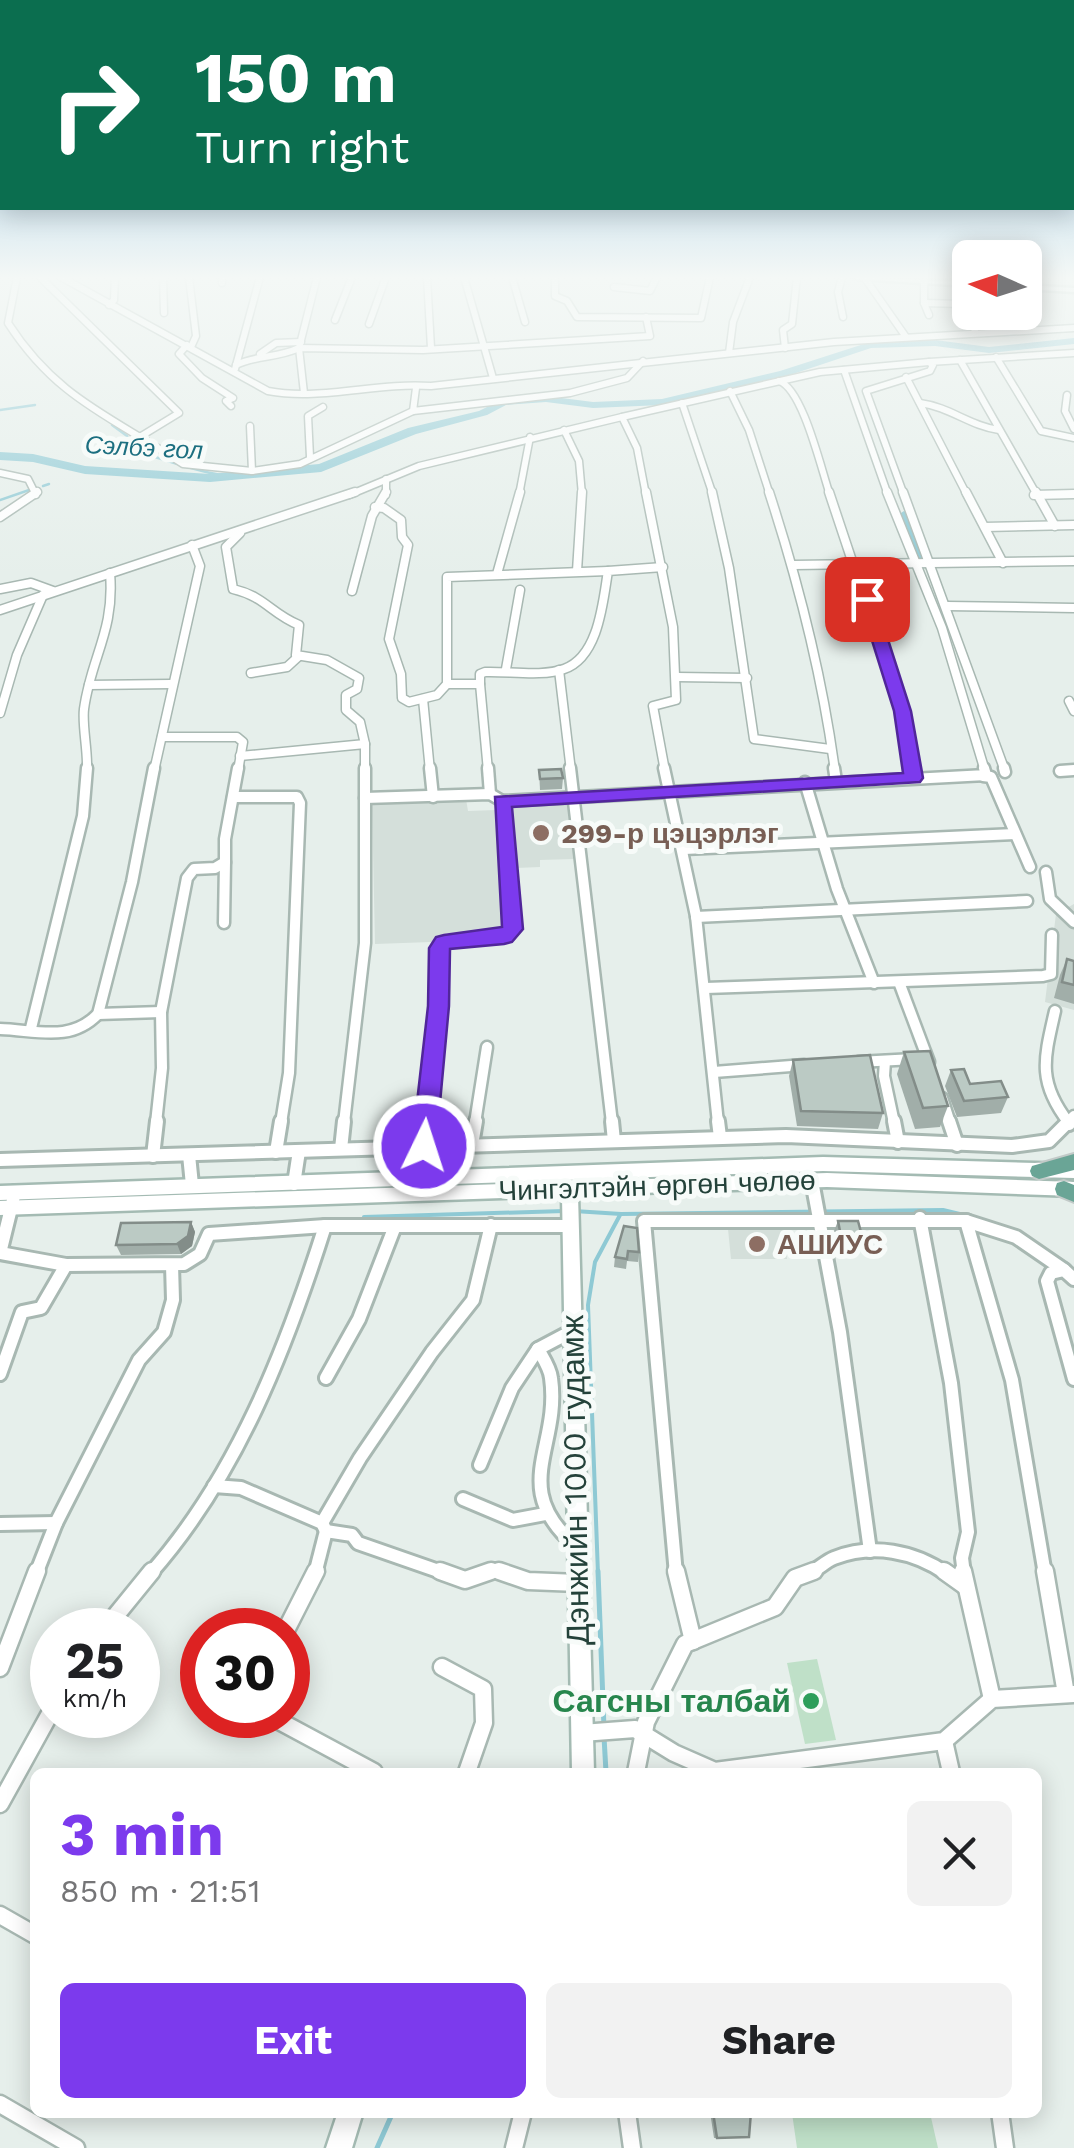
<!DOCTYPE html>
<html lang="en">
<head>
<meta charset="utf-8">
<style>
  body { margin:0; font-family:"Work Sans",sans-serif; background:#f2f2f2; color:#202124; height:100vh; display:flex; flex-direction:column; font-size:38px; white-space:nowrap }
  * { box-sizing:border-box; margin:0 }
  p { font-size:32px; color:#757577 }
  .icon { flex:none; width:55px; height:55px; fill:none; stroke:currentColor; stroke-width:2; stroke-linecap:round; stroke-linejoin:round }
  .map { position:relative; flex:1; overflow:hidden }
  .panel { position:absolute; left:30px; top:1768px; width:1012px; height:350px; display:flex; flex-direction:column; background:#fff; border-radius:15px; box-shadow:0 5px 25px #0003 }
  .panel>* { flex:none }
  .top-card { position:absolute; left:0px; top:0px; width:1075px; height:210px; box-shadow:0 5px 25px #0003; background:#0b6e4f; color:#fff; overflow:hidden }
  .needle { width:65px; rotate:273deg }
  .controls { position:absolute; left:952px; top:240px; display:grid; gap:20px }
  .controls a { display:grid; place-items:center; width:90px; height:90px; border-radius:15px; background:#fff; box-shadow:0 5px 25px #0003; font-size:50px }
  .speed { position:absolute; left:30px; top:1608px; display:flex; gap:20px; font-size:50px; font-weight:700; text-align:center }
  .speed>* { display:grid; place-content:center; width:130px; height:130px; border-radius:50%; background:#fff; box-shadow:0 5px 25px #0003; line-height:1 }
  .speed small { font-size:25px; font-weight:400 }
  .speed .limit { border:15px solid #d22; background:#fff; color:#111 }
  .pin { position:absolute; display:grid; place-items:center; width:85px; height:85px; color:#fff; margin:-42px; border-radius:20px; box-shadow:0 5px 15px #0006 }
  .me { position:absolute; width:110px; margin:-55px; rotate:4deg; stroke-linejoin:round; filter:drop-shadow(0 0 8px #0008) }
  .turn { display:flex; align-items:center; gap:35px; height:210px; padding:0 30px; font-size:45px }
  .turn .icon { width:130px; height:130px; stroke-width:2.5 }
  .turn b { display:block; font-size:70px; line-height:85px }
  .round { display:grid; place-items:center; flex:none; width:105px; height:105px; border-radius:15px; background:#f2f2f2 }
  .overview { display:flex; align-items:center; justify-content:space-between; height:170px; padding:0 30px }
  h1 { font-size:60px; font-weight:700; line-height:75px; color:#7c3aed }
  .button { display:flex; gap:20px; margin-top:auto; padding:20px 30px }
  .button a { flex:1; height:115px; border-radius:15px; background:#7c3aed; color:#fff; font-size:40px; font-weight:700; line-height:115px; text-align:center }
  .button a+a { background:#f2f2f2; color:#202124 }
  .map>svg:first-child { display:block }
</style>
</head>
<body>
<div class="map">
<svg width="1074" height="2148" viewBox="0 0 1074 2148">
  <rect width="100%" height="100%" fill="#e6efeb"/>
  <!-- built -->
  <g fill="#d4dfda">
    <polygon points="466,799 468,811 496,810 503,931 447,933 431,942 375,944 372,802"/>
    <polygon points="567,800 574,859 540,860 540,867 516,868 508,804"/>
    <polygon points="1074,904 1074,1010 1045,1002 1056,914"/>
    <polygon points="728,1229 783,1229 787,1259 731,1259"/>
  </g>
  <!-- green -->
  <g fill="#bfe0c8">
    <polygon points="817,1659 836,1740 805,1744 787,1663"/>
    <polygon points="792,2113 930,2113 938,2148 797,2148"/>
  </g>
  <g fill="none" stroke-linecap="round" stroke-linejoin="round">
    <!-- stream-far2 -->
    <g stroke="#8ec9d4" stroke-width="2.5">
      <polyline points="0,410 35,405"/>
      <path d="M112,425L127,436L130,450C163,458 192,471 226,476"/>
      <polyline points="43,486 49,484"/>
      <polyline points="0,500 32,489"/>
    </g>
    <!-- stream-far1 -->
    <g stroke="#8ec9d4" stroke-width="4">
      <polyline points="574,1211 621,1214 943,1210 968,1216"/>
      <polyline points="364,1217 564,1211"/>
      <polyline points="598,1574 588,1305 595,1262 620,1215"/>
    </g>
    <!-- stream -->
    <g stroke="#8ec9d4" stroke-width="5">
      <polyline points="598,1571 604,1728"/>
      <polyline points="604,1737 606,1772"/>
      <polyline points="377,2148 393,2112"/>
    </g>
    <!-- river -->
    <g fill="#8ec9d4" fill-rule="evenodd">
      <polygon points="1074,338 1074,344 989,353 935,346 871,348 787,376 662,405 593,408 546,402 506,405 487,415 416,434 321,472 210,482 85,474 33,462 0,460 0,452 33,454 85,466 210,474 319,464 408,428 479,411 503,399 546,396 593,402 662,399 780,371 870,342 935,340 989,347"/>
      <polygon points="904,511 910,515 928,560 926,563 914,560 898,515"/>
    </g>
    <!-- street-far4 casing -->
    <g stroke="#a8b8b2" stroke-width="9">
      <g id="street-far4">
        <path d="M17,277L8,323C57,399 111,416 183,464L252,471L250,426"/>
        <polyline points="40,277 179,413 138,438"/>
        <path d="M61,277L268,391C321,401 377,382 431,386L834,342L1074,328"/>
        <polyline points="163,277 164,313"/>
        <polyline points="189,277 196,336 191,347"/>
        <polyline points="222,277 222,283"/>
        <polyline points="427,277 431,348"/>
        <polyline points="464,277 493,378"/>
        <polyline points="512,277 525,322"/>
        <polyline points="555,277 555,296 567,301 577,317 701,318 710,277"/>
        <polyline points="842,277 838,292 843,317"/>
        <polyline points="864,277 906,337"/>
        <polyline points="924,281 924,303 929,315"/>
        <polyline points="614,287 650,291 657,277"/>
        <polyline points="924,303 962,304 976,333"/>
        <polyline points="109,305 114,300 115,277"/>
        <polyline points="335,320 352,277"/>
        <polyline points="369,324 386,277"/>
        <polyline points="187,345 179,354 202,378 233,398 226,401 231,406"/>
        <polyline points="785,348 783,330 792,324 797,277"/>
        <polyline points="729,353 733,322 750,277"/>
        <polyline points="260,354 276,343 301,342"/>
        <polyline points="996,357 1041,431 1074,438"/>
        <polyline points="960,360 1037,495"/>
        <path d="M236,365C257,355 278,358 299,348L423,350L650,336L646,317"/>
        <polyline points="235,369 260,277"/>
        <polyline points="844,370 888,495"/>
        <polyline points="906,377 967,495"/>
        <path d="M779,381C803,389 821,469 830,495"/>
        <polyline points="416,388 413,411 570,393 627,378 643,361"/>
        <polyline points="730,391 749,430 770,495"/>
        <polyline points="304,393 299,348 317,277"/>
        <polyline points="1067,395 1065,411 1074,429"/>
        <polyline points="682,403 713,495"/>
        <path d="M920,403C950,407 970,426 999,430"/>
        <polyline points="564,430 579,461 582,495"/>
        <polyline points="310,457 308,416 323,407"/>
        <polyline points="252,471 300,464 413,411"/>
        <polyline points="0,473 28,479 36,495"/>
        <polyline points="349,495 419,466 622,417"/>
        <polyline points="386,495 386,479"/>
        <polyline points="519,495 530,437"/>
        <polyline points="646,495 637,448 622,417 820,372 929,362"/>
        <polyline points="904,495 866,391 930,371 933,365 929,362 1074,353"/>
        <polyline points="1053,495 1074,494"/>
      </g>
    </g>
    <!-- street-far3 casing -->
    <g stroke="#a8b8b2" stroke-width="11">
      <g id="street-far3">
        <polyline points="646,492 673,627 676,700 653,706 665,771"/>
        <polyline points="712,492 729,568 754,739 830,749"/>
        <path d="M769,492C799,584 822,674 835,771"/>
        <polyline points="829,492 902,711 912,771"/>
        <polyline points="887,492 942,628 985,771"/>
        <polyline points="903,492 1005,771"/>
        <polyline points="966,492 1003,563"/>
        <polyline points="1036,492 1055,526"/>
        <polyline points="1034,495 1074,494"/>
        <polyline points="375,507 384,508 401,520 402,537 408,545 389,639 401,674 402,698 409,702 437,695 447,684 447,577 608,571"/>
        <polyline points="0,517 37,492"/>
        <polyline points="985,527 1074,525"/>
        <path d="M240,533L226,547L233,589C266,597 270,613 299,625L296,655L327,660L359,678L357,689L346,695V710L360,722L365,744"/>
        <polyline points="794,565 1074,561"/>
        <polyline points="577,571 582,492"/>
        <polyline points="497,574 520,492"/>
        <polyline points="0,589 31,583 53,591"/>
        <polyline points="352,591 372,516 386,492"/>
        <polyline points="947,606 1074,608"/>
        <polyline points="0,610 355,492"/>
        <polyline points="506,669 520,590"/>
        <polyline points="559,670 571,771"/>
        <polyline points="251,673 287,667 299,656"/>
        <polyline points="677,677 747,678"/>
        <polyline points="447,684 480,684 488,771"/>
        <path d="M480,684V674L485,672C508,671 543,677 564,669C599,657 603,601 608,571L663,567"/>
        <polyline points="89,685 171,684"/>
        <polyline points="423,699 430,771"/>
        <polyline points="1069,701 1074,711"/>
        <polyline points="0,713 17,655 43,595"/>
        <polyline points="162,737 237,737 243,742 238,771"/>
        <polyline points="240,756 365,744 365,771"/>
        <path d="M87,771C88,750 82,726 84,709C91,657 115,631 110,573"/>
        <polyline points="154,771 200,566 192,545"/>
        <polyline points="1065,771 1074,770"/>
      </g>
    </g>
    <!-- street-far2 casing -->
    <g stroke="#a8b8b2" stroke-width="15">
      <g id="street-far2">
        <polyline points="430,768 433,797"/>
        <polyline points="488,768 490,794"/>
        <polyline points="570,768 612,1123"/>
        <polyline points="664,768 696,916 718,1123"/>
        <polyline points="834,768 836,781"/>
        <polyline points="911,768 913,778"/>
        <polyline points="1004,768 1005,772"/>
        <polyline points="1060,771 1074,770"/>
        <polyline points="983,776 991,777 1030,867"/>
        <polyline points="805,782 837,889 874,983"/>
        <polyline points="233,797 297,797 300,803 289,1073 281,1123"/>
        <polyline points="365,798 490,794 502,801 513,929 505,937 444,942 440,948 439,1006 426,1123"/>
        <polyline points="502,801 986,775 984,768"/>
        <polyline points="684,849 1015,834"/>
        <polyline points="1046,872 1050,899 1074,922"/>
        <polyline points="696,917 1027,901"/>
        <polyline points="224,923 225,862"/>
        <polyline points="899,982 929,1062"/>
        <polyline points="706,988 1043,976 1051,974 1052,935"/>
        <path d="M1055,1011C1044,1059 1037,1082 1069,1123"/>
        <polyline points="98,1014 161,1012"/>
        <polyline points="31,1028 83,816 87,768"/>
        <path d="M0,1029C36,1030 70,1043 98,1014L132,882L154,768"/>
        <polyline points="885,1061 884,1076 894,1123"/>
        <polyline points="858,1062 914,1059"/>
        <polyline points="714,1072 804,1065"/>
        <polyline points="942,1098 950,1123"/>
        <polyline points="156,1123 162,1068 161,1012 187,878 194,869 215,868 225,862 225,839 238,768"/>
        <polyline points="344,1123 365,943 365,768"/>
        <polyline points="475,1123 487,1047"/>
        <polyline points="1067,1123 1074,1116"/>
      </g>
    </g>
    <!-- street-far1 casing -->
    <g stroke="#a8b8b2" stroke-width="18">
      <g id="street-far1">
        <polyline points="612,1121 614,1141"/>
        <polyline points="718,1121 720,1137"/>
        <polyline points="894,1121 898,1142"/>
        <polyline points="949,1121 957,1145"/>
        <polyline points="1067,1121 1069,1124"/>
        <polyline points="472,1145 476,1121"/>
        <polyline points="424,1146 427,1121"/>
        <polyline points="341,1149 344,1121"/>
        <polyline points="276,1152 281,1121"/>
        <polyline points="189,1155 192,1185"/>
        <polyline points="153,1156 157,1121"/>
        <polyline points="0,1160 786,1136 1012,1146 1049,1141 1069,1121"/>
        <polyline points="812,1181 840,1332 870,1551"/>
        <polyline points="294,1184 299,1151"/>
        <polyline points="920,1218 951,1383 968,1532 962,1558 964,1574"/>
        <polyline points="966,1221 1016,1237 1064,1270"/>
        <polyline points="0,1253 66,1265 184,1264 200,1254 209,1234 325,1226 570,1226"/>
        <polyline points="0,1253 15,1192"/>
        <polyline points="1074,1279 1064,1270 1051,1273 1047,1281 1074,1379"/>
        <path d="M538,1349C543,1358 550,1368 551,1378C561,1448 507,1488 577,1547"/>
        <polyline points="0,1374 22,1312 41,1308 66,1265"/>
        <polyline points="326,1378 359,1319 395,1226"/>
        <polyline points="480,1465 512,1388 538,1349 572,1331"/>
        <polyline points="214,1486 241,1488 322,1523 326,1531 352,1535 358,1543 447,1574"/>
        <polyline points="463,1499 513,1520 545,1514"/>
        <polyline points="322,1523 360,1458 432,1352 473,1300 491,1225"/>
        <polyline points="0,1524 56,1523"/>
        <polyline points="36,1574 56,1523 139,1360 164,1332 173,1300 172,1265"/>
        <path d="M150,1574C237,1476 286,1349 325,1226"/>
        <polyline points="315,1574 326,1531"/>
        <polyline points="483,1574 495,1570 507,1574"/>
        <polyline points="676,1574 644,1221 966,1221 1012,1380 1045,1574"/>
        <path d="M807,1574C818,1570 824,1562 834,1558C873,1543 914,1551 947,1574"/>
      </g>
    </g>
    <!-- street casing -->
    <g stroke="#a8b8b2" stroke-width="21">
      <g id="street">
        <polyline points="440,1571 465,1580 491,1571"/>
        <polyline points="499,1571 528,1581 578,1583"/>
        <polyline points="676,1571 693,1641"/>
        <polyline points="944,1571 965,1586"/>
        <polyline points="963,1571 992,1699"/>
        <polyline points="1045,1571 1066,1694"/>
        <polyline points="104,1630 152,1571"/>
        <polyline points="286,1630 316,1571"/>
        <polyline points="442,1667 483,1689 484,1723 467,1772"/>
        <polyline points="0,1668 37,1571"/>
        <polyline points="268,1715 374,1772"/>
        <polyline points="582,1733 635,1729 674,1753 715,1771 944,1741 992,1699 1074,1694"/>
        <polyline points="944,1741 951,1772"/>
        <polyline points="636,1772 646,1722 685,1644 775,1607 795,1578 814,1571"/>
        <polyline points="0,1804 52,1710"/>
        <polyline points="0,1915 35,1935"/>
        <polyline points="0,2104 76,2148"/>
        <polyline points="627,2112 632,2148"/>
        <polyline points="1000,2112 1005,2148"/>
        <polyline points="514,2148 523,2112"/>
      </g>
    </g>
    <!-- secondary casing -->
    <g stroke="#a4bbb3" stroke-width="5">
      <g id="secondary">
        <polygon points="853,277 970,282 970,286 857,279"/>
        <polygon points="1025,285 1074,288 1074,292 1025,289"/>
        <polygon points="823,1157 1074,1164 1074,1178 823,1171 0,1200 0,1186"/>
        <polygon points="827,1173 1074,1182 1074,1196 827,1187 578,1195 594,1772 572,1772 562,1196 0,1215 0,1201"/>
        <polygon points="338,2112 363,2112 352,2148 326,2148"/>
      </g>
    </g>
    <!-- primary casing -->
    <g stroke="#c2cac8" stroke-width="4">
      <g id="primary">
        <polygon points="1074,1154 1074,1170 1039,1179 1032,1176 1030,1171 1032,1166"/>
        <polygon points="1064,1181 1074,1185 1074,1202 1057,1195 1055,1189 1057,1183"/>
      </g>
    </g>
    <!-- street-far4 -->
    <use href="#street-far4" stroke="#fff" stroke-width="6"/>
    <!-- street-far3 -->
    <use href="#street-far3" stroke="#fff" stroke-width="8"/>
    <!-- street-far2 -->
    <use href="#street-far2" stroke="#fff" stroke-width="10"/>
    <!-- street-far1 -->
    <use href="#street-far1" stroke="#fff" stroke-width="12"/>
    <!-- street -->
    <use href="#street" stroke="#fff" stroke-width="16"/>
    <!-- secondary -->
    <use href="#secondary" fill="#fff" fill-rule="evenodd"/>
    <!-- primary -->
    <use href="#primary" fill="#6aa596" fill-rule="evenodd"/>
  </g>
  <!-- wall -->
  <g fill="#a1aea9">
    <polygon points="539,770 563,778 562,789 540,790"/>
    <polygon points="1067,959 1074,961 1074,1004 1054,998 1060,975"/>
    <polygon points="904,1052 948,1106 940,1127 915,1129 897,1074"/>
    <polygon points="793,1060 883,1113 878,1129 797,1126 789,1076"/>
    <polygon points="951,1070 970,1084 1008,1097 1001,1113 957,1117 945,1086"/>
    <polygon points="838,1221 862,1236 858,1246 837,1246 834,1231"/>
    <polygon points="191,1222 195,1232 192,1246 181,1254 121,1255 116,1245"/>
    <polygon points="624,1226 639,1252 638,1262 627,1261 626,1269 614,1267 615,1257"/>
    <polygon points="710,2112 751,2112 717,2138 714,2138"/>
  </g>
  <!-- shaded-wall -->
  <polygon fill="#838d89" points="191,1222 195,1232 192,1246 181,1254 177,1244"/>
  <!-- building -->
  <g fill="#bbcac4" stroke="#838d89" stroke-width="2.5">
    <polygon points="561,769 563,778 540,779 539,770"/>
    <polygon points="1067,959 1074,961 1074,985 1062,982"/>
    <polygon points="930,1051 948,1106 923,1108 904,1052"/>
    <polygon points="870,1055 883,1113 801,1111 793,1060"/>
    <polygon points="964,1069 970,1084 1001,1081 1008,1097 964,1101 951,1070"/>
    <polygon points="838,1221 858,1221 862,1236 841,1236"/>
    <polygon points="191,1222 188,1236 177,1244 116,1245 121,1223"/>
    <polygon points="624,1226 637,1228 639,1252 628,1251 627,1259 615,1257"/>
    <polygon points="713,2112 751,2112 749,2137 717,2138"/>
  </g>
  <!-- sky -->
  <linearGradient id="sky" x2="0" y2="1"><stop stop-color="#84bce0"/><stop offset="0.48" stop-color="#f4f8f6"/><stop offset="1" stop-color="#f4f8f6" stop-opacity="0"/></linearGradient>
  <rect width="1074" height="578" fill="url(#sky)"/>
  <!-- route -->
  <polygon fill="#7c3aed" stroke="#51269a" stroke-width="2.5" points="867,594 875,599 911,711 923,778 920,782 512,807 523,929 512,942 504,944 450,949 449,1006 436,1146 433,1153 416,1153 412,1146 428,1006 429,948 436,937 444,935 502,927 495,797 903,773 894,711 859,599"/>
  <!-- markers -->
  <g fill="#8d6e63" stroke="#f7fbf9" stroke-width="4">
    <circle cx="541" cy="833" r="10"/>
    <circle cx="757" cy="1244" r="10"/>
  </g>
  <circle fill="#2e9e5b" stroke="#f7fbf9" stroke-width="4" cx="811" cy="1701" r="10"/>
  <g text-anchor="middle" stroke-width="10" stroke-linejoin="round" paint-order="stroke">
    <!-- far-water labels -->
    <g font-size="25" font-style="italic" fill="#1c6f80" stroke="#f7fbf9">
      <text transform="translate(144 447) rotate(3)" y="9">Сэлбэ гол</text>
    </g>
    <!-- education labels -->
    <g font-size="28" font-weight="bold" fill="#785e54" stroke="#f7fbf9" text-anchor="start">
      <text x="561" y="843">299-р цэцэрлэг</text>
      <text x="777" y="1254">АШИУС</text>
    </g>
    <!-- street labels -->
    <g font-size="28" fill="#24423a" stroke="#f7fbf9">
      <text transform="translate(657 1185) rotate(-2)" y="10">Чингэлтэйн өргөн чөлөө</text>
    </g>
    <!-- near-street labels -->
    <g font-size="32" fill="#24423a" stroke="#f7fbf9">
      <text transform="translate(575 1480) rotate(-91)" y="11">Дэнжийн 1000 гудамж</text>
    </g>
    <!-- near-leisure labels -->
    <g font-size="32" font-weight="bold" fill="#27864d" stroke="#f7fbf9" text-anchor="end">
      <text x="791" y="1712">Сагсны талбай</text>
    </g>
  </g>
</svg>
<div class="controls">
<a><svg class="needle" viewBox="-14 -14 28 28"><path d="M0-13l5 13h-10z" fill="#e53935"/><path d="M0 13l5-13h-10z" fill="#757577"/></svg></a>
</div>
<div class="speed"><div>25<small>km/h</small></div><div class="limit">30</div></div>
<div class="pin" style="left:867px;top:599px;background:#d93025"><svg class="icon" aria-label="arrive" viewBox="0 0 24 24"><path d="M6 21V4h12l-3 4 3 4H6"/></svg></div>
<svg class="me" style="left:424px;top:1146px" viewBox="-20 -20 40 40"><circle r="17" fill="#7c3aed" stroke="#fff" stroke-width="3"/><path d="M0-11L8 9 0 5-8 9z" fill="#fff"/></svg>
<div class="top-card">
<div class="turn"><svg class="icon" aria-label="right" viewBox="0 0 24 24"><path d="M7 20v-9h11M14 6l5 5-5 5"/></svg><div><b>150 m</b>Turn right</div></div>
</div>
<section class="panel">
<div class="overview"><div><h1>3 min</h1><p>850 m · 21:51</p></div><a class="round"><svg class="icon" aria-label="close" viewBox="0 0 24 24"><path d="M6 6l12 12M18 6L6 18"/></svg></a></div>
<div class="button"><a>Exit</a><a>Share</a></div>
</section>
</div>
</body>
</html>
